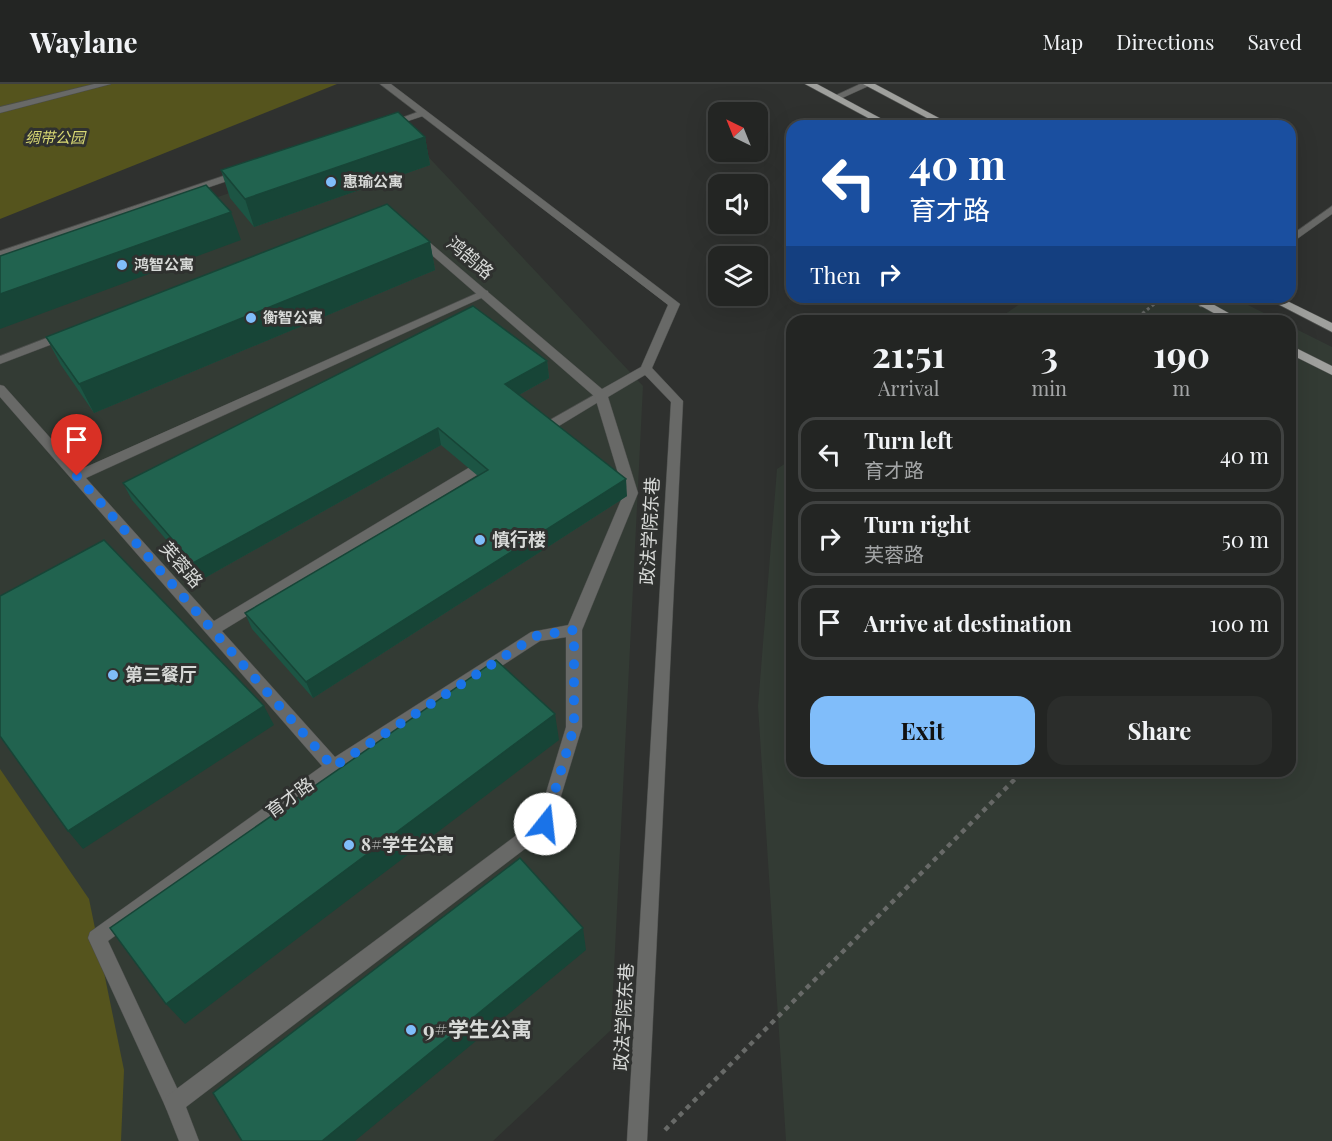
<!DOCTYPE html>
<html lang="en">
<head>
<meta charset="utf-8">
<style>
  body { margin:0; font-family:"Playfair Display","Noto Sans SC",serif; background:#2b2d2b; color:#f1f3f6; height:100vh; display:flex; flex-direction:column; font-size:22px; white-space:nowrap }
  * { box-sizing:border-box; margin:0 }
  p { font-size:20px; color:#a3a5a6 }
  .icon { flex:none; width:33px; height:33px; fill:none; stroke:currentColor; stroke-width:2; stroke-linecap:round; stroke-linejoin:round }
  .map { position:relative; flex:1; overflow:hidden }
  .panel { position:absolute; left:786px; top:231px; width:510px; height:462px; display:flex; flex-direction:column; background:#232523; border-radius:18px; box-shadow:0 6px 24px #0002,0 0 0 2px #404241 }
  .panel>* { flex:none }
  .banner { position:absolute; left:786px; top:36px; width:510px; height:183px; border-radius:18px; box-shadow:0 6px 24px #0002,0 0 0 2px #404241; background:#1a4fa0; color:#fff; overflow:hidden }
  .needle { width:39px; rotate:317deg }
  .fabs { position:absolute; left:708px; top:18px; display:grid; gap:12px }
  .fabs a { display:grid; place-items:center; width:60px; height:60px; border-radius:12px; background:#232523; box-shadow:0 6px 24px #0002,0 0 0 2px #404241; font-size:30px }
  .pin { position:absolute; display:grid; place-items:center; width:51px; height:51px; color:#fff; margin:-62px -26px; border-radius:50% 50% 50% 0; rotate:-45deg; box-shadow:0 0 6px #0007 }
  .pin .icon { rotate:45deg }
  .me { position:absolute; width:66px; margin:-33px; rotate:16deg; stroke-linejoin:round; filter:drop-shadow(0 0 4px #0008) }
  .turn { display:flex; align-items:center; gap:21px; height:126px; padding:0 24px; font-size:27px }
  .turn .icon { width:78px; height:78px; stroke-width:2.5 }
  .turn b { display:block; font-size:42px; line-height:51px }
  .then { display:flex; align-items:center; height:57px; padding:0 24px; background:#0003; gap:12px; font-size:22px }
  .eta { display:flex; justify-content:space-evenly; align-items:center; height:102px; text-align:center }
  .eta b { font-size:36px; font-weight:700; line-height:42px }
  .cta { display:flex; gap:12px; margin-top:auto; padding:12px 24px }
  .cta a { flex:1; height:69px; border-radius:18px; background:#80bdfa; color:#111; font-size:24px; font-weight:700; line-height:69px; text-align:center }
  .cta a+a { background:#2b2d2b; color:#f1f3f6 }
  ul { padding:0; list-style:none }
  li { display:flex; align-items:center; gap:18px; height:75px; margin:0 12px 9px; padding:0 12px; border:3px solid #404241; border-radius:18px }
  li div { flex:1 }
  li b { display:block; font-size:22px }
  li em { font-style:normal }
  header { display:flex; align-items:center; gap:36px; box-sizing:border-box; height:84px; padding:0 30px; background:#232523; border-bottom:2px solid #404241 }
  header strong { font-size:28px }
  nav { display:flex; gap:33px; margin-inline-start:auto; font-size:21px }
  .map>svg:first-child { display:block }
</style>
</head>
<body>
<header>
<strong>Waylane</strong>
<nav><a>Map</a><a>Directions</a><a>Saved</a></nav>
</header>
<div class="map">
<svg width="1332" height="1057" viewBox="0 0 1332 1057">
  <rect width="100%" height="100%" fill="#2f312f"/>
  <!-- built -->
  <g fill="#333b34">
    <polygon points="406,49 643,302 611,946 493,1057 0,1057 0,187"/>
    <polygon points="1030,213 1232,213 1280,237 995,237"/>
    <polygon points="1290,242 1332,263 1332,1057 786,1057 758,622 777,385 792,375 792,687 1290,687"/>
  </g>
  <!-- green -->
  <g fill="#55541d">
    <polygon points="0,0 337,0 0,135"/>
    <polygon points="0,685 89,815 124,986 121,1057 0,1057"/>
  </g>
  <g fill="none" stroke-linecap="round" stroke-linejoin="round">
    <!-- lane casing -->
    <g stroke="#4a4c4a" stroke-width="1">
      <g id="lane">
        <polygon points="94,0 111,0 0,29 0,23"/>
        <polygon points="423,26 426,27 426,31 387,44 382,41"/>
        <polygon points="241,86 245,87 245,91 0,174 0,167"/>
        <polygon points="484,206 488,207 488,211 86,394 214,537 485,374 495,374 497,377 495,380 222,547 335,673 531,548 574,540 579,542 582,546 579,550 574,552 540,557 339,688 108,857 184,1019 181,1026 174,1029 167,1026 88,854 90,848 322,682 0,313 0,301 4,302 79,386"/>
        <polygon points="601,307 607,311 605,314 544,351 534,351 532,348 534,345"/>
      </g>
    </g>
    <!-- street casing -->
    <g stroke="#4a4c4a" stroke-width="1">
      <g id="street">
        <polygon points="380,0 391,0 680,220 652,284 683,317 647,1057 627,1057 671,318 645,291 608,313 638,409 582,546 582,643 551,745 186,1023 199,1057 179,1057 164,1019 167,1012 538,735 566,643 566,546 624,409 595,313 411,153 413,151 421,151 602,305 641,283 668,221"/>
        <polygon points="860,0 873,0 840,15 832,13"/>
        <polygon points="1332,122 1332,130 1290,160 1290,152"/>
        <polygon points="1206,213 1220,213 1208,223 1200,223 1198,220"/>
        <polygon points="67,246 73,250 71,253 0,280 0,272"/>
      </g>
    </g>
    <!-- primary casing -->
    <g stroke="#4a4c4a" stroke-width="1">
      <g id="primary">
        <polygon points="805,0 817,0 895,42 883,42"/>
        <polygon points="863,0 875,0 954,42 942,42"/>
        <polygon points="1185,213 1200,213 1243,237 1228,237"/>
        <polygon points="1264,213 1279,213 1332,239 1332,248"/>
        <polygon points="1290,261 1332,282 1332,291 1290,270"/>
      </g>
    </g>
    <!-- path-far1 -->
    <polyline stroke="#686a68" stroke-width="3" stroke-dasharray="3 3" stroke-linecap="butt" points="1133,237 1163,213"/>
    <!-- path -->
    <polyline stroke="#686a68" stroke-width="4.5" stroke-dasharray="5 5" stroke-linecap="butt" points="665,1046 1023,687"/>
    <!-- lane -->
    <use href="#lane" fill="#686967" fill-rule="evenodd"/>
    <!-- street -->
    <use href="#street" fill="#686967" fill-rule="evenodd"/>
    <!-- primary -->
    <use href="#primary" fill="#9fa09d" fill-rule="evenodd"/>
  </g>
  <!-- wall -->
  <g fill="#1c5544">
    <polygon points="425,53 430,81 254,143 230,114 221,86"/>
    <polygon points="430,158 435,186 94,329 61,281 46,253"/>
    <polygon points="547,277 549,294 519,311 627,412 313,614 252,545 245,529 478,392 441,361 201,496 132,416 123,399"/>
  </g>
  <!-- shaded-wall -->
  <g fill="#174537">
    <polygon points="425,53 430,81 254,143 245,115"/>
    <polygon points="231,128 241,156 0,245 0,210"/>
    <polygon points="430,158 435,186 94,329 79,300"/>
    <polygon points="547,277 549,294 508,317 505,300"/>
    <polygon points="438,344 441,361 201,496 193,479"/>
    <polygon points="626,395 627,412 313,614 306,598"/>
    <polygon points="264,622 274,641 83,765 68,747"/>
    <polygon points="555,630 559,656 185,940 166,920"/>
    <polygon points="583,844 586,866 355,1057 322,1057"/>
  </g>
  <!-- building -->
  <g fill="#21634f" stroke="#174537" stroke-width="1.5">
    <polygon points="398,28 425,53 245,115 221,86"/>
    <polygon points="206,101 231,128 0,210 0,172"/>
    <polygon points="387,120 430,158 79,300 46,253"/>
    <polygon points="473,222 547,277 505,300 626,395 306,598 245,529 488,386 438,344 193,479 123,399"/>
    <polygon points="104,456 264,622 68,747 0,652 0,512"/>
    <polygon points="496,576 555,630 166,920 110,844"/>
    <polygon points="520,774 583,844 322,1057 242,1057 213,1009"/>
  </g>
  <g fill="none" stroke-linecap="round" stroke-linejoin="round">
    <!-- route -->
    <polyline stroke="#1a73e8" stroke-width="10" stroke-dasharray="0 18" points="77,392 333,683 536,552 574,546 574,643 545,740"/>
  </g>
  <!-- markers -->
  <g fill="#80bdfa" stroke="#2f312f" stroke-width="2">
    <circle cx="331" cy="98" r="6"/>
    <circle cx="122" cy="181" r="6"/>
    <circle cx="251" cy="234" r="6"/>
    <circle cx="480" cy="456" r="6"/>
    <circle cx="113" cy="591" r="6"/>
    <circle cx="349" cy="761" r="6"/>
    <circle cx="411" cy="946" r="6"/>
  </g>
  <g text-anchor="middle" stroke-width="6" stroke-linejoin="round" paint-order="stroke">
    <!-- far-park labels -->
    <g font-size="15" font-style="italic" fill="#d9d974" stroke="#2f312f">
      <text x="55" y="59">绸带公园</text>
    </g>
    <!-- far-poi labels -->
    <g font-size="15" font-weight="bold" fill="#d7d9d7" stroke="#2f312f" text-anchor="start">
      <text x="343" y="103">惠瑜公寓</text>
      <text x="134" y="186">鸿智公寓</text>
      <text x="263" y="239">衡智公寓</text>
    </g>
    <!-- street labels -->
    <g font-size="18" fill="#d7d9d7" stroke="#2f312f">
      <text transform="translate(470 174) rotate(40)" y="6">鸿鹄路</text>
      <text transform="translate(650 447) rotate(-87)" y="6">政法学院东巷</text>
      <text transform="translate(181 481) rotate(49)" y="6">芙蓉路</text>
      <text transform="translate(290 714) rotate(-36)" y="6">育才路</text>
      <text transform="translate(624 933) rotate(-87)" y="6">政法学院东巷</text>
    </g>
    <!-- poi labels -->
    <g font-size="18" font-weight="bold" fill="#d7d9d7" stroke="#2f312f" text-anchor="start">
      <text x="492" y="462">慎行楼</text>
      <text x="125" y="597">第三餐厅</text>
      <text x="361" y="767">8#学生公寓</text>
    </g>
    <!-- near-poi labels -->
    <g font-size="21" font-weight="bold" fill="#d7d9d7" stroke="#2f312f" text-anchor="start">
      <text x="423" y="953">9#学生公寓</text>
    </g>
  </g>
</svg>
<div class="fabs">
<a><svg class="needle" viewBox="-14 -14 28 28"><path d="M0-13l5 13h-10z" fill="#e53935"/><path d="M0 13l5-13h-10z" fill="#a3a5a6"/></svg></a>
<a><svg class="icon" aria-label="sound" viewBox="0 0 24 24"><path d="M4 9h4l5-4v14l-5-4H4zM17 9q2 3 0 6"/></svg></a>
<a><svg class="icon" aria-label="layers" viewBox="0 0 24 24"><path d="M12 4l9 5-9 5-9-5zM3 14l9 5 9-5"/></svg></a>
</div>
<div class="pin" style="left:77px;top:392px;background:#d93025"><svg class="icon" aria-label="arrive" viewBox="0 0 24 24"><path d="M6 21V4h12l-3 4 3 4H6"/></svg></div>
<svg class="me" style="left:545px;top:740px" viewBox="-20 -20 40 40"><circle r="19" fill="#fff"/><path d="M0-13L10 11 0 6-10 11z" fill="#1a73e8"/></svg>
<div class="banner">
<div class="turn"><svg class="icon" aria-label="left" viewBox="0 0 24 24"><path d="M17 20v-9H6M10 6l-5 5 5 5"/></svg><div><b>40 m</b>育才路</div></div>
<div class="then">Then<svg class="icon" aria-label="right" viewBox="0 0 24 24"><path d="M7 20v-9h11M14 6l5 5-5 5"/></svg></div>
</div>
<section class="panel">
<div class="eta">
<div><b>21:51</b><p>Arrival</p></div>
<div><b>3</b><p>min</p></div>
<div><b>190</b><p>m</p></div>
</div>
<ul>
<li><svg class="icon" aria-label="left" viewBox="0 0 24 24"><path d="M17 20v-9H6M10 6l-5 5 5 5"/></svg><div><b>Turn left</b><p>育才路</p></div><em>40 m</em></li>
<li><svg class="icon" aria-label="right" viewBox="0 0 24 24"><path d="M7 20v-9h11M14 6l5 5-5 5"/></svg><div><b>Turn right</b><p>芙蓉路</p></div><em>50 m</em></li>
<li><svg class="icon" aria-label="arrive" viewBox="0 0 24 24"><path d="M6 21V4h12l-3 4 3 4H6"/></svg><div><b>Arrive at destination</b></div><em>100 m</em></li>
</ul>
<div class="cta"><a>Exit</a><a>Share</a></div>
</section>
</div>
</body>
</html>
